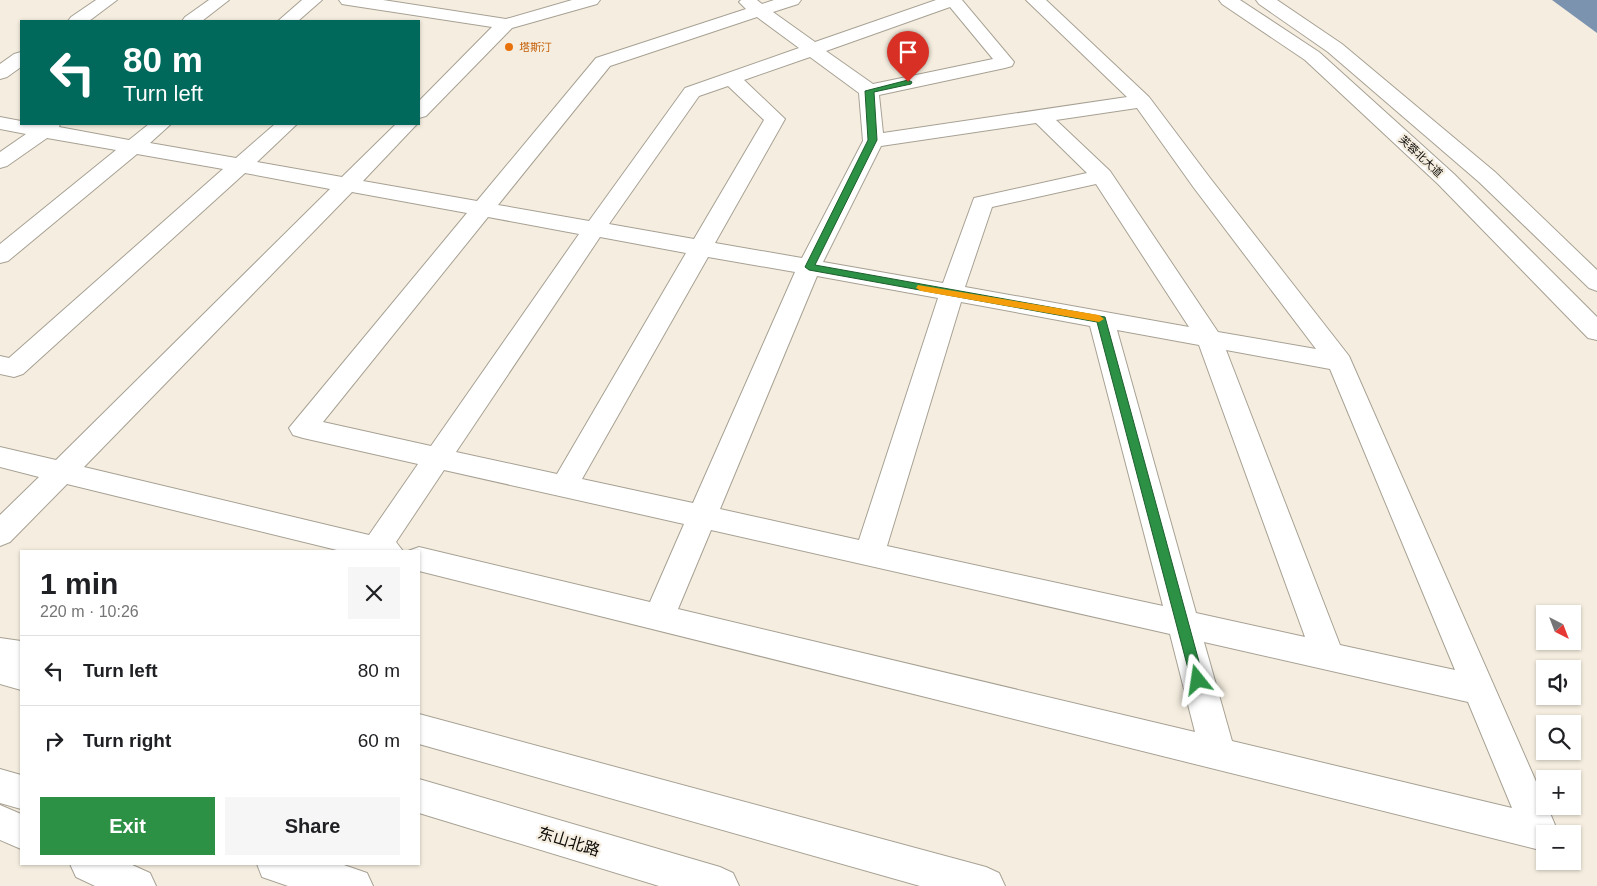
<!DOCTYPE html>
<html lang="en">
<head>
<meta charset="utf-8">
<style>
  body { margin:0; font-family:Helvetica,"Noto Sans SC",sans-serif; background:#f6f6f6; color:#202124; height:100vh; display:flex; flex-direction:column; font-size:19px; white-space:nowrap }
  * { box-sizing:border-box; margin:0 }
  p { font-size:16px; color:#757577 }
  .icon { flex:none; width:28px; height:28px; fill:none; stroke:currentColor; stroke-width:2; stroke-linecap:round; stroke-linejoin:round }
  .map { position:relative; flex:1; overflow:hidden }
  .drawer { position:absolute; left:20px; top:550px; width:400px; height:315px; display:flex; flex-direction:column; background:#fff; border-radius:0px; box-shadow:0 1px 4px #0004 }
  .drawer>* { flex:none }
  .guide { position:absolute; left:20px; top:20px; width:400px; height:105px; border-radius:0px; box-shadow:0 1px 4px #0004; background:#00695c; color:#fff; overflow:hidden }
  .needle { width:32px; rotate:138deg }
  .controls { position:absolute; left:1536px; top:605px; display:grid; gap:10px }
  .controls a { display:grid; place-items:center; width:45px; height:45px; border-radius:0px; background:#fff; box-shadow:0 1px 4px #0004; font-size:25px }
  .pin { position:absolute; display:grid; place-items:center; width:42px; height:42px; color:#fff; margin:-51px -21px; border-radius:50% 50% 50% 0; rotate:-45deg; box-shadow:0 0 5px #0007 }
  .pin .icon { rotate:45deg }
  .me { position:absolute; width:55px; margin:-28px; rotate:345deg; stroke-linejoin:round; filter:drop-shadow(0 0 4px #0008) }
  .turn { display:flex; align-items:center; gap:18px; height:105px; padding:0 20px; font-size:22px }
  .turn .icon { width:65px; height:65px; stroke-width:2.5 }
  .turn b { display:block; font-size:35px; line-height:42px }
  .round { display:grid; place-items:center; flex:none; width:52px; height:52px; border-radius:0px; background:#f6f6f6 }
  .overview { display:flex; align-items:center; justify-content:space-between; height:85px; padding:0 20px }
  h1 { font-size:30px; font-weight:700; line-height:38px }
  .action { display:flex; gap:10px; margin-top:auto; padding:10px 20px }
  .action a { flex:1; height:58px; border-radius:0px; background:#2c9045; color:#fff; font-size:20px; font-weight:700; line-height:58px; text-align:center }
  .action a+a { background:#f6f6f6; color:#202124 }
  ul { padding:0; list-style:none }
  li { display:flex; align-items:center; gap:15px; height:70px; padding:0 20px; border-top:1px solid #e0e0e0 }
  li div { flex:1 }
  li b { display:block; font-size:19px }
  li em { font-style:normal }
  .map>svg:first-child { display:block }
</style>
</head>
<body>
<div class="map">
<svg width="1597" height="886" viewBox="0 0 1597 886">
  <rect width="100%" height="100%" fill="#f5eee0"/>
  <!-- water -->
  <polygon fill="#7c93b0" points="1552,0 1597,0 1597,33"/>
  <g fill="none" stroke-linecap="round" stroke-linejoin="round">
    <!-- minor casing -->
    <g stroke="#a7a194" stroke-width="2">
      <g id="minor">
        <polygon points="96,0 117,0 89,21 68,21 71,17"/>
        <polygon points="209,0 229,0 202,21 182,21 185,17"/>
        <polygon points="302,0 322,0 298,21 278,21"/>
        <polygon points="339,0 383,0 506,19 572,0 600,0 597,4 512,28 426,116 419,118 419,101 492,27 348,5 342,4"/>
        <path d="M741,0H757L762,4L774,0H801L798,4L773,12L815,42L936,0H962L1014,62L1012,66L1005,68L879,95L883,133L1127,97L1026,0H1046L1149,97L1210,178L1349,356L1545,802V806H1547L1558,832L1557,834H1545V848L1540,850L419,571V551H408L419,547L650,602L684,524L444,470L396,542L403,551H341L67,484L10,542L0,546V515L39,477L0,467V447L56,460L330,189L245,173L23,374L14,377L0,374V356L9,358L223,169L137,154L8,261L0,263V244L116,150L47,138L7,166L0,168V152L26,134L0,129V117L21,121V124H60L59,127L129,140L149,124H171L150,143L236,158L275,124H297L257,162L342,177L396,124H417L363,181L477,201L596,58L746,9L739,2ZM950,7L993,59L873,84L826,51ZM757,17L799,48L685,88L589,221L498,205L610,66ZM810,57L859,93L863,141L802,258L715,243L785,119L744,80ZM728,86L764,120L694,239L609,224L699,96ZM1137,108L1194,188L1316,349L1218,332L1110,171L1056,120ZM1036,123L1087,173L974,198L943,283L823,262L881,146ZM1096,184L1189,327L965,287L992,207ZM352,192L467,213L289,428L293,435L303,438L418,464L369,535L84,467ZM488,217L579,234L431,446L323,422ZM600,237L686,253L557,474L456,452ZM708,257L795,272L693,503L582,479ZM817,276L938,298L859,540L720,509ZM961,302L1090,326L1163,606L887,546ZM1117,330L1199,345L1305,637L1196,613ZM1226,350L1330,369L1455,670L1340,645ZM711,530L1170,634L1195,732L678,609ZM1204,642L1468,702L1512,808L1232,741Z"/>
        <polygon points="21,52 21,67 7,77 0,79 0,64 14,54"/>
      </g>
    </g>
    <!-- major casing -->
    <g stroke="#a7a194" stroke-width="2">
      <g id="major">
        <polygon points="1219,0 1240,0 1319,52 1454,174 1597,317 1597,340 1588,338 1438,184 1305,60 1222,4"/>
        <polygon points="1256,0 1277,0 1342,44 1495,172 1597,270 1597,291 1589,288 1479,182 1328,52 1259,4"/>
        <polygon points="0,638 21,641 21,690 0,684"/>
        <polygon points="419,714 986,867 999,873 1005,886 920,886 419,744"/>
        <polygon points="0,769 21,775 21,809 0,803"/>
        <polygon points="419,779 720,867 733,873 739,886 659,886 419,813"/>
        <polygon points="0,805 21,814 21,849 0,840"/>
        <polygon points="70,864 130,864 150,873 156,886 95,886 76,877"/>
        <polygon points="257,864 341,864 367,873 373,886 288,886 262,877"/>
      </g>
    </g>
    <!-- minor -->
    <use href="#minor" fill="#fff" fill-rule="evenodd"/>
    <!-- major -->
    <use href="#major" fill="#fff" fill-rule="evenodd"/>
  </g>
  <!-- route -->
  <polygon fill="#2c9045" stroke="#1d5e2d" points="908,80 912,82 911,84 874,92 877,140 815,265 1105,317 1204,680 1202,684 1198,686 1193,684 1191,680 1097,322 809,270 805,267 868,140 865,91"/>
  <!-- slow -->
  <polygon fill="#f59e0b" points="918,285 1099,315 1104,319 1099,322 921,291 916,288"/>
  <!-- markers -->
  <circle fill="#e8710a" stroke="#f5eee0" stroke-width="2" cx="509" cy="47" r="5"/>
  <g text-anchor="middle" stroke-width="4.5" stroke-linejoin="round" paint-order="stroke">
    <!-- far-food labels -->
    <g font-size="11" fill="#c56008" stroke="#f5eee0" text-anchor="start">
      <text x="519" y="51">塔斯汀</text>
    </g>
    <!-- far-street labels -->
    <g font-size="11" fill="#0d0b07" stroke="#f5eee0">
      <text transform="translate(1421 156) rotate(43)" y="4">芙蓉北大道</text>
    </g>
    <!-- near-street labels -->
    <g font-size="16" fill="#0d0b07" stroke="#f5eee0">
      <text transform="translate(569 841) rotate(17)" y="6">东山北路</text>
    </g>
  </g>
</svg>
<div class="controls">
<a><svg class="needle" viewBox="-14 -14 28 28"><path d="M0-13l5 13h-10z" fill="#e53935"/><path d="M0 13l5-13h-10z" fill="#757577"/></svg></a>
<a><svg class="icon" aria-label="sound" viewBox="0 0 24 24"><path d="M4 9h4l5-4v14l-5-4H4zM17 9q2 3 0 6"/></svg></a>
<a><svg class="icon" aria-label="search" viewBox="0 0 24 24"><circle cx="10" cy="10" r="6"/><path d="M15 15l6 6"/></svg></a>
<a>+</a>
<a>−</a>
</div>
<div class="pin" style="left:908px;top:82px;background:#d93025"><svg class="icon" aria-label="arrive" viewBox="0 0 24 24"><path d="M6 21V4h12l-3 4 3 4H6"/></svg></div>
<svg class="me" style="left:1198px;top:680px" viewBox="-20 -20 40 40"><path d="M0-17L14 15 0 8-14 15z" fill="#2c9045" stroke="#fff" stroke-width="4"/></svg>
<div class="guide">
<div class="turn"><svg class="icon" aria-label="left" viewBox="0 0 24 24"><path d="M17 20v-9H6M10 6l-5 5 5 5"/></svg><div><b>80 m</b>Turn left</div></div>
</div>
<section class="drawer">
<div class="overview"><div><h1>1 min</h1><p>220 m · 10:26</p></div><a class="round"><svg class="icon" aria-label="close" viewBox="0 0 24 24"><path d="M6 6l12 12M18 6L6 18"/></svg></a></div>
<ul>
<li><svg class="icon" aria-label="left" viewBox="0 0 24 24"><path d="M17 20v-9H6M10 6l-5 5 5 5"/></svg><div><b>Turn left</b></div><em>80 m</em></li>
<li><svg class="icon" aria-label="right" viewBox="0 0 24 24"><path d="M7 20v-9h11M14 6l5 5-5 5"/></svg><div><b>Turn right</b></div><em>60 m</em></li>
</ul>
<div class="action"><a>Exit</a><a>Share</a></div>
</section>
</div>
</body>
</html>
